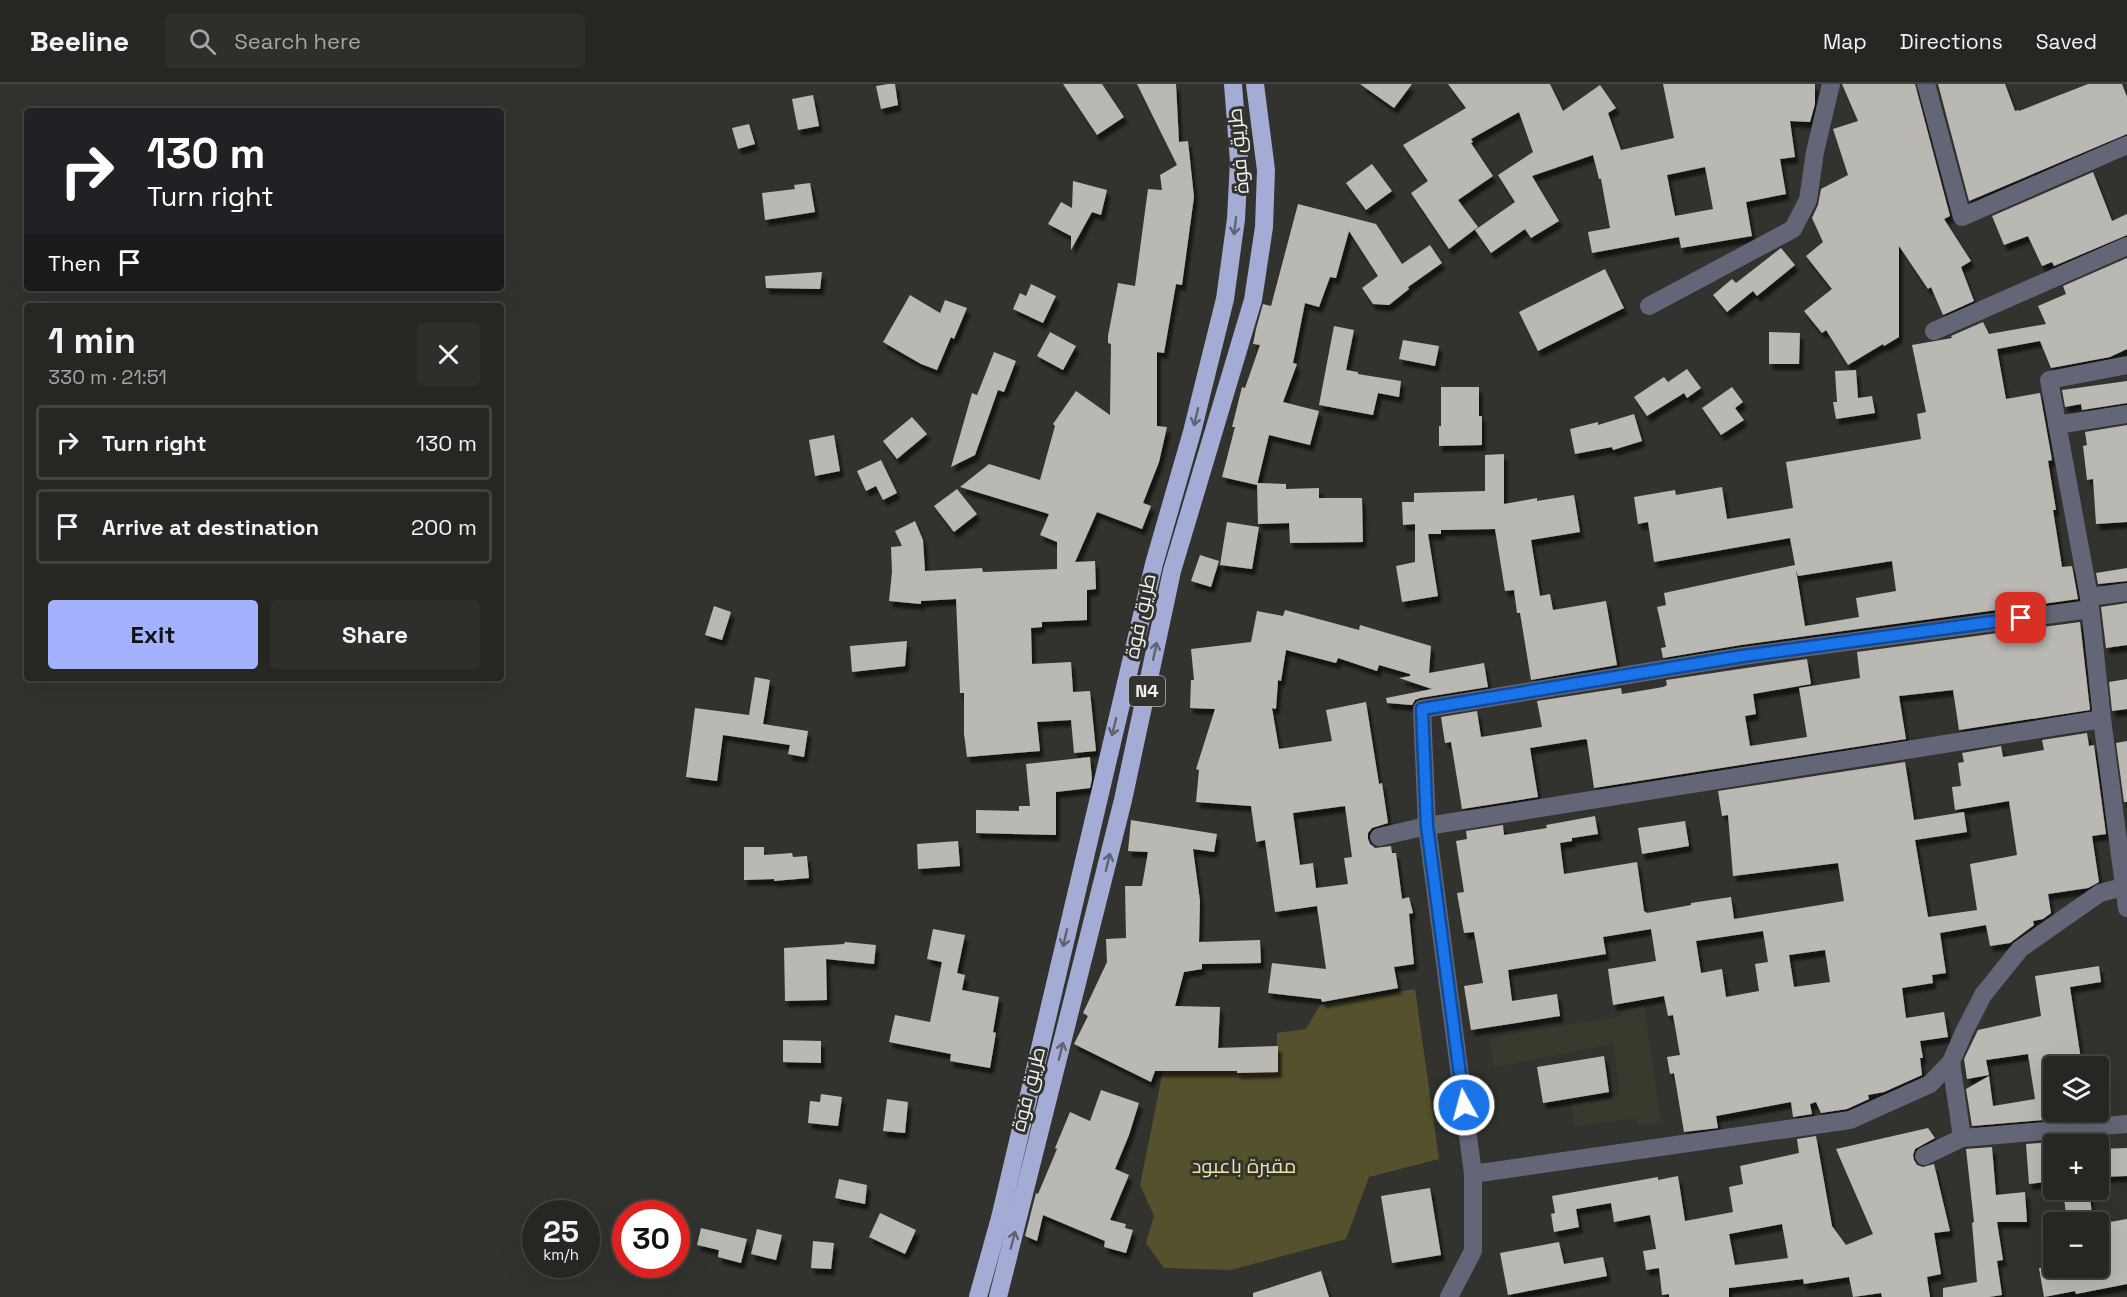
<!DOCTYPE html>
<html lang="en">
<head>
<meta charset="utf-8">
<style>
  body { margin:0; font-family:"Space Grotesk",Cairo,sans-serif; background:#2e2e2a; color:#f1f3f6; height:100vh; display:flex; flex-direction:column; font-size:22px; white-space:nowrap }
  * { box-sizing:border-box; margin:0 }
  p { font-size:20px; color:#a4a5a5 }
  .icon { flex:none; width:33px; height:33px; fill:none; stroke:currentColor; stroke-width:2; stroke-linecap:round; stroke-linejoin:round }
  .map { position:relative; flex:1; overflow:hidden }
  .drawer { position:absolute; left:24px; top:219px; width:480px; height:378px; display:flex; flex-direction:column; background:#262622; border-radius:6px; box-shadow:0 6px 24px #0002,0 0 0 2px #424340 }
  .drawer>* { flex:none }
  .banner { position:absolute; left:24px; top:24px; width:480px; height:183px; border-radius:6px; box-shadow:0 6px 24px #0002,0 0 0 2px #424340; background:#202124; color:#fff; overflow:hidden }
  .fabs { position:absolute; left:2043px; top:972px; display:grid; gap:12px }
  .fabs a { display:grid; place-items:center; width:66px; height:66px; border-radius:6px; background:#262622; box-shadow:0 6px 24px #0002,0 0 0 2px #424340; font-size:30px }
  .speed { position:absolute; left:522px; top:1116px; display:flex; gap:12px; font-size:30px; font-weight:700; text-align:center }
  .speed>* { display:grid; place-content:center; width:78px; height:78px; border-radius:50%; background:#262622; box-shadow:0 6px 24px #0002,0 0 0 2px #424340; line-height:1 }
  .speed small { font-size:15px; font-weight:400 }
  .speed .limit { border:9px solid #d22; background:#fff; color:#111 }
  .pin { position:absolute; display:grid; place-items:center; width:51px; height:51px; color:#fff; margin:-26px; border-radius:12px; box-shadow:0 3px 9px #0006 }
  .me { position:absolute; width:66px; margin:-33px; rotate:353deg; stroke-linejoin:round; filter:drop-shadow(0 0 4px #0008) }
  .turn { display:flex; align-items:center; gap:21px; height:126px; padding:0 24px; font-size:27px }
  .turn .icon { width:78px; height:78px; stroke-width:2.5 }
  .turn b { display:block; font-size:42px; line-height:51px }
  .then { display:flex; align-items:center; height:57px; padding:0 24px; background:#0003; gap:12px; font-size:22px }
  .round { display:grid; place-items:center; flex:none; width:63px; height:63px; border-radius:6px; background:#2e2e2a }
  .head { display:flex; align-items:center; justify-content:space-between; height:102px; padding:0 24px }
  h1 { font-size:36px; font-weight:600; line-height:45px }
  .action { display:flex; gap:12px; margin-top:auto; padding:12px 24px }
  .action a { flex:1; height:69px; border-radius:6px; background:#a4b1fc; color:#111; font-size:24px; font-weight:600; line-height:69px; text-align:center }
  .action a+a { background:#2e2e2a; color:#f1f3f6 }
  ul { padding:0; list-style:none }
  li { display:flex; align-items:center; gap:18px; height:75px; margin:0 12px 9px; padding:0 12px; border:3px solid #424340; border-radius:6px }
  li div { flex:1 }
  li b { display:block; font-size:22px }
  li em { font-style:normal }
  header { display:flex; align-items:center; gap:36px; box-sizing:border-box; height:84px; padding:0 30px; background:#262622; border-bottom:2px solid #424340 }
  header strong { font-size:28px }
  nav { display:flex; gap:33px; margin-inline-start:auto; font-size:21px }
  .search { width:420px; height:54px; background:#2e2e2a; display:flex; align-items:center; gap:15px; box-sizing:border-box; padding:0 21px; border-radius:6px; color:#a4a5a5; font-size:22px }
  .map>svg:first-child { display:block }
</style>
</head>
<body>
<header>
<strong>Beeline</strong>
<div class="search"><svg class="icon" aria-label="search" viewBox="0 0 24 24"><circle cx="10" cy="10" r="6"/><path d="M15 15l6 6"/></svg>Search here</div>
<nav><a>Map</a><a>Directions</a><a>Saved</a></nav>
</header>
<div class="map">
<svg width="2127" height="1213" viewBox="0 0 2127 1213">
  <defs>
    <filter id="shadow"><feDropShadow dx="3.5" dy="6" stdDeviation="1.5" flood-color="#0009"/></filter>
  </defs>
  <rect width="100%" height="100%" fill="#32322e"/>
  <!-- built -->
  <polygon fill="#3a392e" points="1644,922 1661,1038 1638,1042 1637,1034 1575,1043 1571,1019 1620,1011 1613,960 1494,984 1489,954 1620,932 1620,926"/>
  <!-- green -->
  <polygon fill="#55512c" points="1415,905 1439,1075 1369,1093 1346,1155 1231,1186 1164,1184 1146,1159 1154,1132 1140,1101 1164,982 1277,985 1277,949 1306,945 1320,921"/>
  <!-- building -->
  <g fill="#b9b8b2" fill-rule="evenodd" filter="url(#shadow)">
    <polygon points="888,0 895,0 898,21 881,25 876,2"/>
    <polygon points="1063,0 1102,0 1124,33 1097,51"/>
    <polygon points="1137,0 1176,0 1179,58 1188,57 1194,113 1182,201 1176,200 1164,269 1157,268 1157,342 1167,343 1159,378 1143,419 1151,422 1142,445 1097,428 1075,478 1095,477 1096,505 1087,506 1087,536 1042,538 1042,543 1031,544 1032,580 1071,578 1073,608 1090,607 1096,667 1074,669 1071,636 1037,638 1040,667 967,673 964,650 964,609 960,609 956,515 921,517 921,520 889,517 892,488 891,463 902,462 895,447 915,437 923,456 925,487 982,484 983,488 1057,485 1057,458 1040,451 1049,430 960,403 989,380 1040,396 1055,342 1053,340 1076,307 1110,331 1111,260 1108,259 1108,252 1118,199 1135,202 1148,105 1162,106 1160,91 1177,81"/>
    <polygon points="1360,0 1412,0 1394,24"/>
    <path d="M1448,0H1550L1563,27L1600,1L1616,24L1608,29L1621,66L1674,54L1663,0H1815V20L1810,38L1790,37L1795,73L1780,75L1786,110L1746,118L1752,152L1681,164L1679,153L1592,169L1588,148L1610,144L1601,95H1599L1593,71L1532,92L1559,137L1531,154L1525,145L1491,169L1475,146L1515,118L1498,91L1533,68L1519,28L1471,55L1473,58L1471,59L1493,92L1458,116L1478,143L1449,165L1411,109L1428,97L1403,61L1466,24ZM1705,83L1713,125L1675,132L1667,91Z"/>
    <polygon points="1842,0 1915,0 1950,132 1944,135 1971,177 1961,183 1974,217 1943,231 1931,203 1928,205 1899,162 1899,253 1884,262 1883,260 1848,281 1826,246 1822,249 1804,227 1832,205 1806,172 1823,158 1812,134 1818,121 1821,105 1848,91 1833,45 1858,37"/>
    <polygon points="1938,0 2005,0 2015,27 2019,26 2019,27 2088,0 2122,0 2127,13 2127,50 1969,117"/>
    <polygon points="813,11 819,42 798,46 792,15"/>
    <polygon points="749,40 755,60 738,65 732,44"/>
    <polygon points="1372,80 1392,107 1366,126 1346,99"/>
    <polygon points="2093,88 2112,137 2127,130 2127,151 2054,182 2052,178 2042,182 2028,152 2004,161 1992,132"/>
    <polygon points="1073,97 1107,106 1101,131 1092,128 1071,166 1071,152 1048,140 1061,118 1072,124"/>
    <polygon points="810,99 815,128 765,136 762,109 795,105 794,101"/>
    <polygon points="1298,120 1376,140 1402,180 1430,161 1442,179 1408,203 1409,205 1389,221 1373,220 1362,204 1378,192 1349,147 1336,194 1330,193 1319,223 1305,219 1293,279 1297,280 1283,318 1319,327 1310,361 1269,351 1257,401 1222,393 1235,343 1232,343 1242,303 1245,304 1260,261 1253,260 1256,245 1263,220 1271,222"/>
    <polygon points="1781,164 1795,181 1757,212 1753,207 1727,228 1713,211 1732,195 1736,199"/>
    <path d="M2127,174V265L2110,273L2051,284L2040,257L1997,265L2006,315L2040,309L2052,376L2048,377L2056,426H2053L2062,483L2072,482L2078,515L1741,561L1663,574L1661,564L1666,563L1657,523L1666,521L1664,509L1795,481L1790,454L1654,478L1648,438L1638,440L1634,413L1675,406L1676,411L1722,403L1727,435L1793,424L1786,378L1921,355L1917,330L1926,328L1912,261L1952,254L1951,252L1983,238L1989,250L2046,240L2038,222L2066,210L2063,202ZM1892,477L1896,507L1856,514L1859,533L1805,542L1796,486L1798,492Z"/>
    <polygon points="1605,185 1624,224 1538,267 1519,228"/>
    <polygon points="822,188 820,205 766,204 765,192"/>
    <polygon points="1031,200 1056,212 1043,239 1013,225 1020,209 1026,212"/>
    <polygon points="910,211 940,229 945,216 967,224 954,255 951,253 937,286 921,280 883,258"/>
    <polygon points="1334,242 1354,246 1346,286 1358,288 1358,290 1401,297 1399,313 1378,309 1373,331 1319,321"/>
    <polygon points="1050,248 1076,262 1063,286 1037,272"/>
    <polygon points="1769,248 1800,249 1799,280 1769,280"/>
    <polygon points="1403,256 1439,262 1435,282 1399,275"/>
    <polygon points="994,268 1016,277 1004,308 998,306 975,371 951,383 972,309 977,311"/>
    <polygon points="1687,285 1701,304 1687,314 1684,309 1647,332 1634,313 1664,293 1668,298"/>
    <polygon points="1856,286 1858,314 1872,312 1875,329 1836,335 1833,318 1837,318 1835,287"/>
    <polygon points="2127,297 2127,319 2082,326 2081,320 2065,323 2062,306"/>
    <polygon points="1441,303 1479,303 1479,332 1482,332 1482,361 1439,362 1439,342 1441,342"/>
    <polygon points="1732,303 1743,318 1735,324 1744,336 1721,351 1702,324"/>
    <polygon points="1634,330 1642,357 1613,366 1612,363 1575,370 1570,345 1598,338 1598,341"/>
    <polygon points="912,333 927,350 897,375 883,357"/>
    <polygon points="2127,341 2127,438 2096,440 2093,395 2087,396 2083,362 2087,361 2085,348"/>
    <polygon points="834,351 840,387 815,392 809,356"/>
    <polygon points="1504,370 1504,420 1537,414 1537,417 1574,411 1580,448 1531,456 1540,512 1550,510 1553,526 1606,517 1617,581 1531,596 1520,529 1517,529 1514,506 1505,507 1495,445 1441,446 1441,450 1428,450 1438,512 1402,518 1396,482 1415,478 1415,440 1403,441 1402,418 1414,418 1414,409 1485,407 1485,371"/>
    <polygon points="881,376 897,409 883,416 876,402 866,407 857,387"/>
    <polygon points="1257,399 1286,400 1286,405 1319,404 1319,414 1362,414 1363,458 1290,459 1289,439 1258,440"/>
    <polygon points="957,405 977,430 954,448 934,422"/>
    <polygon points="1227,438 1259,443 1252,485 1220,481"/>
    <polygon points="1200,471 1219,477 1211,503 1191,497"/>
    <polygon points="2127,484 2127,497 2098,500 2096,489"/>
    <polygon points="2127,519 2127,561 2106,564 2101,523"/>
    <polygon points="714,522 731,528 722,556 705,551"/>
    <path d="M1285,526L1359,546L1360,541L1431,562L1429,589L1484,579L1488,603L1420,614L1415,616L1412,621L1387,619L1386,614L1432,605L1399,594L1410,592V590L1379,581L1377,587L1338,574L1336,579L1286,566L1281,597L1278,596L1276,625L1272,624L1279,665L1332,657L1326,626L1366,618L1379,700L1382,699L1388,739L1372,744L1368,749V755L1370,760L1375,764L1391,762L1392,769H1396L1402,815L1409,813L1413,829L1409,830L1414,880L1394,883L1398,904L1322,918L1321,915L1268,909L1272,879L1326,885L1317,822L1275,828L1265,756L1256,758L1251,722L1196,718L1199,686L1196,685L1215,625L1190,624L1191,596H1194L1191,565L1251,558L1257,527L1283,532ZM1345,722L1352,773L1344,774L1348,800L1316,804L1313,779L1300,781L1293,729Z"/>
    <polygon points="2080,538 2090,626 1959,646 1953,606 1899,612 1906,655 1594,704 1587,656 1585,655 1530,664 1538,713 1462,725 1451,658 1445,659 1441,633 1477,627 1481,653 1542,643 1537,617 1621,604 1622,610 1663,603 1667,601 1666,596 1807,575 1811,600 1753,610 1756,630 1745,632 1750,662 1807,653 1799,604 1860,594 1857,568"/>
    <polygon points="907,557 905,582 852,588 850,562"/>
    <polygon points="755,593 770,596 763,640 808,647 804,673 788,670 790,661 723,651 717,697 686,693 695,624 749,631"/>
    <polygon points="2127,595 2127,625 2112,627 2109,598"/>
    <path d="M2087,649L2089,662L2094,661L2106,750L2092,752L2099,798L2088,804L2048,810L2051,829L2043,835L2033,837L2034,841L2010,859L1990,862L1986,841L1940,849L1946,889L1932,891L1933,899L1902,904L1906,934L1944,928L1948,953L1920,957L1923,974H1920L1922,991L1884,1008L1868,1011L1869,1015L1847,1025L1821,1029L1816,1018L1810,1020L1812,1030L1793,1033L1791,1018L1716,1032L1718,1044L1684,1048L1674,989L1670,990L1667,973L1680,971L1673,931L1668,932L1664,912L1613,921L1608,885L1656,877L1651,845L1603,853L1606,870L1508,886L1512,917L1557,910L1560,932L1471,946L1464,902L1483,899L1474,848L1464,849L1457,809L1464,808L1456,757L1467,755L1466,747L1503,741L1504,751L1547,744L1546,741L1595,732L1598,750L1572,754V757L1560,759L1564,790L1637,778L1644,827L1647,829L1691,821V819L1731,813L1734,835L1844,817L1838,779L1733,792L1728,731L1722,732L1718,707L1905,678L1914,736L1964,728L1967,748L1915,756L1928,833L1977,826L1970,780L2017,771L2009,717L1955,726L1952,703L1961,702L1958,679L1964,678L1962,669L2001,662L2003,673L2044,666L2042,656ZM1763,847L1768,878L1755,880L1759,907L1726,913L1722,885L1701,889L1696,857ZM1825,866L1830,898L1794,903L1789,871Z"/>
    <polygon points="2127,657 2127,718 2124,718 2116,659"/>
    <polygon points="1090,673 1092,695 1090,704 1056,708 1056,751 976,749 976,726 1019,727 1019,722 1030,722 1026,680"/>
    <polygon points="1131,736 1217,750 1214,768 1193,765 1200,817 1199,858 1260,856 1261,879 1202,880 1202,885 1184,888 1175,922 1220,923 1218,964 1278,962 1278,988 1237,989 1237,987 1155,987 1151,998 1074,960 1088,932 1083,929 1107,878 1106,855 1126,854 1125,802 1142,802 1148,768 1128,767"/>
    <polygon points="1685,737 1689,762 1642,770 1638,744"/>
    <polygon points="958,757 960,782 918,785 917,760"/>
    <polygon points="744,763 764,763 764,771 792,769 793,773 807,772 809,794 774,797 774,795 744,796"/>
    <polygon points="933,845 965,851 957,889 965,891 962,906 999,913 993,948 996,949 990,984 950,977 951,970 889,958 895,931 930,938 942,878 927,875"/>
    <polygon points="845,858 876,861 874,880 826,875 827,916 785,917 784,864 844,860"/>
    <polygon points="2099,882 2101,898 2070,903 2082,982 2054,982 2054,1028 2090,1028 2091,1032 1972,1042 1966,1005 1989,992 1993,1022 2035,1015 2028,970 1986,976 1989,991 1967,995 1964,975 1978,946 2041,932 2035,892"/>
    <polygon points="783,956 821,957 821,979 783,978"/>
    <polygon points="1604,972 1609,1008 1543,1019 1537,983"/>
    <polygon points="1101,1006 1139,1019 1129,1051 1115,1085 1129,1091 1110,1136 1126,1140 1125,1144 1133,1146 1126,1169 1104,1163 1105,1157 1043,1131 1037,1157 1025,1152 1036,1109 1038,1110 1057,1065 1055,1064 1070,1028 1090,1037"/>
    <polygon points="821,1010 842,1013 838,1042 808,1039 810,1017 820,1018"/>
    <polygon points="887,1015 908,1018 905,1049 883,1047"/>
    <path d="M1928,1044L1935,1054L1915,1065L1913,1071L1914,1076L1917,1081L1923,1083L1934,1080L1950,1147L1934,1149L1941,1190L1927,1193L1930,1213H1882L1881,1209L1853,1213L1849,1193L1804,1200L1803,1195L1729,1204V1213H1669V1210L1662,1211L1659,1184L1646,1186L1643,1167L1656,1165L1650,1131L1614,1138L1611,1119L1576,1125L1579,1143L1554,1148L1551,1130L1555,1129L1552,1112L1658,1093V1096L1678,1092L1685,1137L1733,1128L1729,1103L1743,1100L1740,1082L1799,1069L1797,1055L1816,1052L1832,1142L1846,1161L1873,1150L1836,1065ZM1782,1140L1788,1174L1735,1181L1729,1150Z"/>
    <polygon points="2054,1058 2054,1097 2029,1100 2026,1060"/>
    <polygon points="1992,1063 1996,1111 2025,1108 2027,1138 1997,1138 2003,1176 1997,1177 2002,1211 1989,1213 1943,1213 1943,1204 1977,1198 1972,1139 1974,1138 1966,1065"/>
    <polygon points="2127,1064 2127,1092 2100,1093 2099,1065"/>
    <polygon points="839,1095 867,1101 865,1120 835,1114"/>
    <polygon points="1430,1104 1441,1171 1392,1179 1381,1112"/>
    <polygon points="2063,1106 2089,1106 2093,1138 2067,1138"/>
    <polygon points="880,1129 916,1146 905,1170 869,1153"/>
    <polygon points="2127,1135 2127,1200 2076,1210 2075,1207 2044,1213 2039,1184 2098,1184 2098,1140"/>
    <polygon points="701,1144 747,1155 741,1179 718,1173 719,1166 697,1161"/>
    <polygon points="757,1145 782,1151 776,1176 751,1170"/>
    <polygon points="813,1157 834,1159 831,1185 811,1184"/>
    <polygon points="1559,1158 1564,1180 1603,1173 1607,1192 1508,1211 1500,1169"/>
    <polygon points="1321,1187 1329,1213 1253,1213 1253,1209"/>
  </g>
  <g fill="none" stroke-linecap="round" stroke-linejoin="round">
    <!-- street -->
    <g stroke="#626676" stroke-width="18">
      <polyline points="1926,0 1962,133 2127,61"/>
      <polyline points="1649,222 1793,145 1808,116 1815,68 1831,0"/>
      <polyline points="1934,247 2127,162"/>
      <polyline points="2127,281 2049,296 2089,513 2102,635 2127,824"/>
      <polyline points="2057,341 2127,330"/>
      <polyline points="2089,513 2127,508"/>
      <polyline points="1379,753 1427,742 2102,635"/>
      <polyline points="1951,978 1962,1054"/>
      <polyline points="1924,1072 1962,1054 2127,1040"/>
      <polyline points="1473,1090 1850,1036 1930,1000 1951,978 1964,948 1983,911 2020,865 2100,809 2127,802"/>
      <polyline points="1449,1213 1473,1167 1473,1090 1427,742 1422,625 1743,572 2090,525"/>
    </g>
    <!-- highway -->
    <g stroke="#a4acd5" stroke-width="18">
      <polyline points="978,1213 1000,1134 1154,480 1192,348 1225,215 1236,135 1239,77 1233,0"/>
      <polyline points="998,1213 1123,716 1172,487 1253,216 1264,143 1266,86 1255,0"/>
    </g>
  </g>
  <!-- one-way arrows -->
  <defs><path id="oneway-shaft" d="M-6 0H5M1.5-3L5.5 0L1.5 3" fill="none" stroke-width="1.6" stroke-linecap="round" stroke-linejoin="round" transform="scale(1.5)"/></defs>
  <g stroke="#606371">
    <use href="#oneway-shaft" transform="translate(1235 142) rotate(97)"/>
    <use href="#oneway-shaft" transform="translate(1196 333) rotate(103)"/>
    <use href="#oneway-shaft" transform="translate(1155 567) rotate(-78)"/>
    <use href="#oneway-shaft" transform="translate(1114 643) rotate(104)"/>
    <use href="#oneway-shaft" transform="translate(1108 778) rotate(-76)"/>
    <use href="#oneway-shaft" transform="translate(1065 854) rotate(103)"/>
    <use href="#oneway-shaft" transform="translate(1061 967) rotate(-76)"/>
    <use href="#oneway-shaft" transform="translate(1013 1156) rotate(-75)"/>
  </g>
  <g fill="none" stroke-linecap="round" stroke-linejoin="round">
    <!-- route casing -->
    <g stroke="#114b97" stroke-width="15">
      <polyline id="route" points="1464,1021 1427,742 1422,625 1743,572 2021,534"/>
    </g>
    <!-- route -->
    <use href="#route" stroke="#1a73e8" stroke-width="10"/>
  </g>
  <g text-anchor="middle" stroke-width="6" stroke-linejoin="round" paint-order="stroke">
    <!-- shield labels -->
    <rect fill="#32322e" stroke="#b8b8b4" stroke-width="1.5" x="1129" y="592" width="36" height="30" rx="4.5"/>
    <g font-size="18" font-weight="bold" fill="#f1f1ee">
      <text x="1147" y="613">N4</text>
    </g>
    <!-- street labels -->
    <g font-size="20" fill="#f1f1ee" stroke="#32322e">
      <text transform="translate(1238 67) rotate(-95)" y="7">طريق فوة</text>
      <text transform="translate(1140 532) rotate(-78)" y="7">طريق فوة</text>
      <text transform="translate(1028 1005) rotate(-76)" y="7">طريق فوة</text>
    </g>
    <!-- park labels -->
    <g font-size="20" fill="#eee6a0" stroke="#32322e">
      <text x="1244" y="1089">مقبرة باعبود</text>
    </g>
  </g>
</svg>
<div class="fabs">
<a><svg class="icon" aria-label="layers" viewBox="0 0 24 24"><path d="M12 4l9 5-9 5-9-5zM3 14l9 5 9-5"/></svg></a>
<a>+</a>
<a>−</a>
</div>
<div class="speed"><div>25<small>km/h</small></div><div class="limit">30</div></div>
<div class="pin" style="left:2021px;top:534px;background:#d93025"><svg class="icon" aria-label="arrive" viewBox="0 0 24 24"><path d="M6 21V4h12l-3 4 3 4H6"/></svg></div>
<svg class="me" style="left:1464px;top:1021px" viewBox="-20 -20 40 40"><circle r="17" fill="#1a73e8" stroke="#fff" stroke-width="3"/><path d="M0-11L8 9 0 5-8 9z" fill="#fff"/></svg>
<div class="banner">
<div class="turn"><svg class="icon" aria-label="right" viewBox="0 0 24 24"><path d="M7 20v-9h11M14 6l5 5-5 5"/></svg><div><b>130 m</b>Turn right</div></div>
<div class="then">Then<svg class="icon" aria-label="arrive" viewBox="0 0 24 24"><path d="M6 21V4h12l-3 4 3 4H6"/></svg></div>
</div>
<section class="drawer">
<div class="head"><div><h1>1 min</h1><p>330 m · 21:51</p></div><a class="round"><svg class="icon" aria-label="close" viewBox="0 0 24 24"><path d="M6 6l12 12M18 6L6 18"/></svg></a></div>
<ul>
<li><svg class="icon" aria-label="right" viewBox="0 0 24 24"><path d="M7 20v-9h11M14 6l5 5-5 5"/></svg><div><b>Turn right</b></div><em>130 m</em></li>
<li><svg class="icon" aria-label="arrive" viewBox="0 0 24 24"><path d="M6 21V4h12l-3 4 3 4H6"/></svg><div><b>Arrive at destination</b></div><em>200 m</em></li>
</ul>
<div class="action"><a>Exit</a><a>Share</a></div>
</section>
</div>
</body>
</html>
